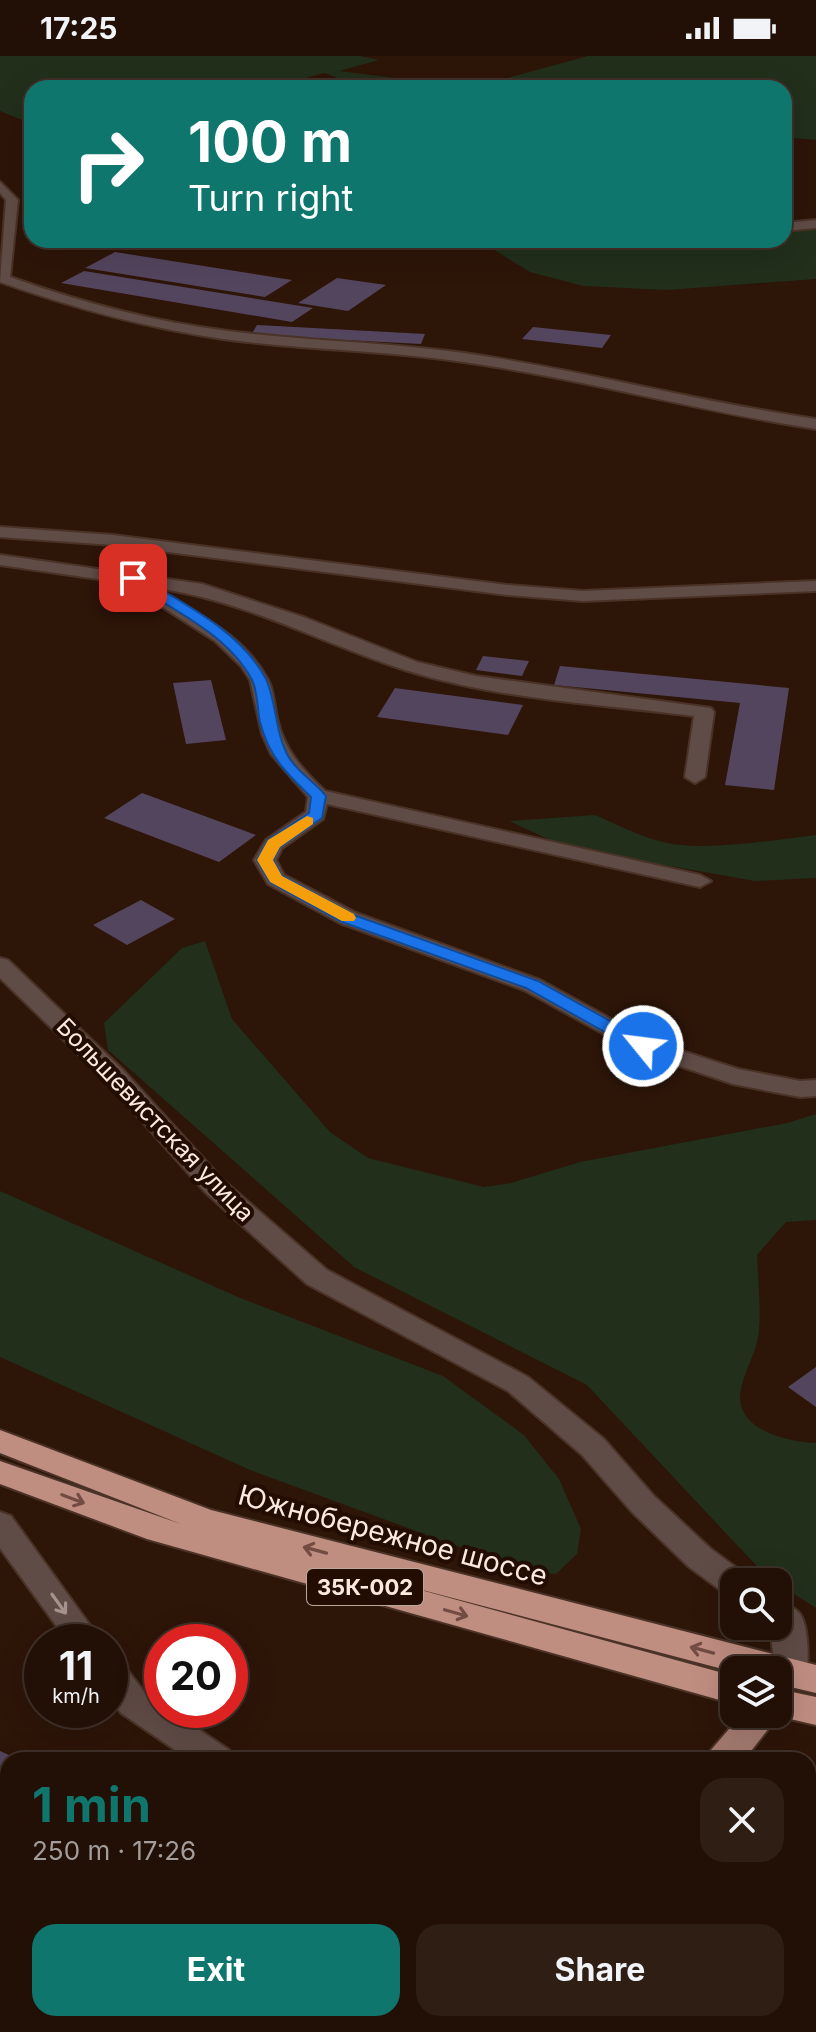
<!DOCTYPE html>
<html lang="en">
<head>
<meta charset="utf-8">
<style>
  body { margin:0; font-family:Inter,sans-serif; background:#2e1e14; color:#f1f3f6; height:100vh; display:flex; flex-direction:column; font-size:30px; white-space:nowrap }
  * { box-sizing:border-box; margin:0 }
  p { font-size:26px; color:#a29d9b }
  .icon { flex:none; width:44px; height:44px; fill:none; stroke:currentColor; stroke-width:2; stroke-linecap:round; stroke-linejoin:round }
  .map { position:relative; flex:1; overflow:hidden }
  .details { position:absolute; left:0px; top:1696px; width:816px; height:280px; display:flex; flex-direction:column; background:#221006; border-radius:24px 24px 0 0; box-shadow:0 8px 32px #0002,0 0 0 2px #3f3028 }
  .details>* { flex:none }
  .top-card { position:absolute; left:24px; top:24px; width:768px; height:168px; border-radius:24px; box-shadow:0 8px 32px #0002,0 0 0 2px #3f3028; background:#0f766e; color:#fff; overflow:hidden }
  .controls { position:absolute; left:720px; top:1512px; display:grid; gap:16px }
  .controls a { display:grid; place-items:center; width:72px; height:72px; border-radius:16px; background:#221006; box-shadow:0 8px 32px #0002,0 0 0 2px #3f3028; font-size:40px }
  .speed { position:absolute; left:24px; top:1568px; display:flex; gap:16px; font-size:40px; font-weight:700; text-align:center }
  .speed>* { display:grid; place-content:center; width:104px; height:104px; border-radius:50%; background:#221006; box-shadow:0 8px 32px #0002,0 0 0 2px #3f3028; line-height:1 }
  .speed small { font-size:20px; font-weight:400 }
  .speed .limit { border:12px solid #d22; background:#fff; color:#111 }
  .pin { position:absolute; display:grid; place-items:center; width:68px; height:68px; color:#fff; margin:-34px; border-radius:16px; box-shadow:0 4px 12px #0006 }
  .me { position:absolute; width:88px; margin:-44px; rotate:299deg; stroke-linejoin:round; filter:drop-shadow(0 0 6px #0008) }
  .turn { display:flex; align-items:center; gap:28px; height:168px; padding:0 32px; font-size:36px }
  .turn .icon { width:104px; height:104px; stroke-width:2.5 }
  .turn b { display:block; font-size:56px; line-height:68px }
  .round { display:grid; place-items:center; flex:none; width:84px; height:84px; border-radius:24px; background:#2e1e14 }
  .headline { display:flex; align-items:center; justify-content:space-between; height:136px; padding:0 32px }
  h1 { font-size:48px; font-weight:700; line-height:60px; color:#0f766e }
  .button { display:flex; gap:16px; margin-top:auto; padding:16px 32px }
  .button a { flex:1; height:92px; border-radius:24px; background:#0f766e; color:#fff; font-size:32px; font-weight:700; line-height:92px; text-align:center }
  .button a+a { background:#2e1e14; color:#f1f3f6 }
  .status { display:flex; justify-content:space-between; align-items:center; height:56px; padding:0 40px; background:#221006; direction:ltr }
  .status svg { height:22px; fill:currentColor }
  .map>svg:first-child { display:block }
</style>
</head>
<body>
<div class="status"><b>17:25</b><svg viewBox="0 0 49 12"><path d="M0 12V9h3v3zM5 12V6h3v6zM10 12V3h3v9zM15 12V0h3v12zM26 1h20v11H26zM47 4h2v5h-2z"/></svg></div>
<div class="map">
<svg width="816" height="1976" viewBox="0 0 816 1976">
  <rect width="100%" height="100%" fill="#2d1508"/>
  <!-- green -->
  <g fill="#212f1b">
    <polygon points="0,0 360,0 379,4 339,15 459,30 489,27 588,0 816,0 816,84 784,81 784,32 417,32 348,26 325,17 301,23 317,32 32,32 32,68 0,55"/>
    <polygon points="816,170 816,223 668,234 583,230 530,216 478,184 784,184 784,173"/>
    <path d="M595,759C616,768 637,779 659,785C700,797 773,784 816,779V822L755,825L636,804L552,785L509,765Z"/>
    <path d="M205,885L232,963L330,1076L368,1102L484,1131L511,1127L580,1106L787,1067L816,1058V1164L786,1166L757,1199C758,1224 761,1250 759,1274C758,1294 745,1313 741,1333C732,1373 787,1386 816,1387V1552L766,1520L587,1329L354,1211L108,994L104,967L182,892Z"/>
    <polygon points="0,1135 238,1241 443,1320 524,1379 559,1423 581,1473 577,1498 556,1518 525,1515 250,1414 0,1301"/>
  </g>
  <!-- building -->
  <g fill="#54455e">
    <polygon points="115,196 292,224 265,241 85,212"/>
    <polygon points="84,215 313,252 292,266 61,227"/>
    <polygon points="337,222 386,229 348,255 298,247"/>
    <polygon points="257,269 425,278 421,288 251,279"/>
    <polygon points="533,271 611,279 602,292 522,283"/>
    <polygon points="483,600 529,605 522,620 476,614"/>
    <polygon points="560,610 789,632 774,734 725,729 740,647 554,629"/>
    <polygon points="211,624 226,684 186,688 173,627"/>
    <polygon points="395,632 523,649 508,679 377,661"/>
    <polygon points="142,737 256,779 219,806 104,762"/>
    <polygon points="141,844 175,863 127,889 93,869"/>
    <polygon points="816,1311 816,1351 788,1331"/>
    <polygon points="0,1695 20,1704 8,1704 8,1967 0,1964"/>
    <polygon points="7,1968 322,1968 328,1976 12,1976"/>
  </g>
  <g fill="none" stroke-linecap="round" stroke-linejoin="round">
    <!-- minor casing -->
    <g stroke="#4a3326" stroke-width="4">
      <g id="minor">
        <path d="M0,126L18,144L10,221C80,246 153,266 228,275C306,285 385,286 464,297C582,314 698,346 816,363V373C698,355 583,323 464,306C384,294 303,294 223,283C147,272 73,252 0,226L6,144L0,137Z"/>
        <polygon points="816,164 816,172 784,175 784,167"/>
        <polygon points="574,184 645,184 639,188 580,188"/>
        <polygon points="0,471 113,479 507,529 583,535 816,525 816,535 583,545 507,539 113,489 0,481"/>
        <path d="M0,499L202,528L306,562L417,606L476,620L711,652L714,656L705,721L695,727L685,721L694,660C598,648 497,643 405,614C321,587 244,544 156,532C197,559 244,578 268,624C275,637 274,652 278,666C285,695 304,715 325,735L700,819L711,825L700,831L327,748L323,763L282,792L276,804L284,819L356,857L540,924L651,985L738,1013L800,1025L816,1024V1040L800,1041L733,1028L635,995L524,934L340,867L268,828L254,804L266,784L306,756L308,741L271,698L262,678L250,624L241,610L215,585L150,543L133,528L0,509Z"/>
        <polygon points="0,902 8,904 124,1015 223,1124 327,1214 528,1321 604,1383 654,1440 711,1493 745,1518 749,1526 734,1526 734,1540 723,1536 689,1511 632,1456 582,1399 508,1335 307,1228 205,1136 106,1025 0,922"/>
        <polygon points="0,1456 11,1460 102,1586 68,1586 0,1492"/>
        <path d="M778,1545C786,1548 795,1551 800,1558C809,1570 810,1615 804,1628L792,1632L780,1628L778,1614H775L770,1570H778Z"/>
        <polygon points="110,1603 122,1607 145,1637 162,1649 162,1654 170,1654 229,1694 234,1704 190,1704 121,1657 110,1642"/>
        <polygon points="592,1968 642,1968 645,1976 595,1976"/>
      </g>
    </g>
    <!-- major casing -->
    <g stroke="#4a3326" stroke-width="4">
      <g id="major">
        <polygon points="778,1654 780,1658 744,1704 706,1704 711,1694 742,1658 778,1658"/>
        <polygon points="808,1878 816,1881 816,1924 808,1921"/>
      </g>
    </g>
    <!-- highway casing -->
    <g stroke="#4a3326" stroke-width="4">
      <g id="highway">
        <polygon points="0,1374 211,1454 816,1609 816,1637 778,1628 778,1614 734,1616 388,1525 734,1620 734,1648 147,1483 0,1428 0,1405 181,1468 0,1397"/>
        <polygon points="778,1633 816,1641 816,1669 769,1658 778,1658"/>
      </g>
    </g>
    <!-- minor -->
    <use href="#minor" fill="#604c47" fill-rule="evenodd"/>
    <!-- major -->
    <use href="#major" fill="#a57b71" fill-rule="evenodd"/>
    <!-- highway -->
    <use href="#highway" fill="#c08d81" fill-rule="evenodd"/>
  </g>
  <!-- one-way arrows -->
  <defs><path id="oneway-shaft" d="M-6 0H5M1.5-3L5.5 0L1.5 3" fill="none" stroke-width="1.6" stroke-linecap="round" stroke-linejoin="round" transform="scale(2)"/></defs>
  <g stroke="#724c42">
    <use href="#oneway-shaft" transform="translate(73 1443) rotate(21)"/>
    <use href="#oneway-shaft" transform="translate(315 1494) rotate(-165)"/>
    <use href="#oneway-shaft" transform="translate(456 1557) rotate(16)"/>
    <use href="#oneway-shaft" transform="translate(702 1594) rotate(-165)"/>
  </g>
  <use stroke="#a6938c" href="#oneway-shaft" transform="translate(59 1548) rotate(54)"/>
  <!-- route -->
  <path fill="#1a73e8" stroke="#114b97" stroke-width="2" d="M128,520H138C182,547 240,574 266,623C276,644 275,676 288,700C296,715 315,726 326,740L322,762L280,791L273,804L282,820L354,859L538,925L650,987L652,990L650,994H637L526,932L342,866L270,826L257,804L268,784L309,757L311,741C286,717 269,701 260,666C257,653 258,636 252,624C228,578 170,552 128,525Z"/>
  <!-- slow -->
  <polygon fill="#f59e0b" points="307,760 313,762 313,768 280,791 273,804 282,820 354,858 356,862 354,865 342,865 270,826 257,804 268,784"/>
  <g text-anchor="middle" stroke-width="8" stroke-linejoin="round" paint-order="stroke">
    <!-- shield labels -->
    <rect fill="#230c02" stroke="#baa79d" stroke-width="2" x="307" y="1513" width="116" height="36" rx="6"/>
    <g font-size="22" font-weight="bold" fill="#fbe9e0">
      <text x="365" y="1539">35К-002</text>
    </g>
    <!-- street labels -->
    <g font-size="24" fill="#fbe9e0" stroke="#230c02">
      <text transform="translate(155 1064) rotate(46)" y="8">Большевистская улица</text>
    </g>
    <!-- near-street labels -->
    <g font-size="28" fill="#fbe9e0" stroke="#230c02">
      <text transform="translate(393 1479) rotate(15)" y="10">Южнобережное шоссе</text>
    </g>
  </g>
</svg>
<div class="controls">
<a><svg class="icon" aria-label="search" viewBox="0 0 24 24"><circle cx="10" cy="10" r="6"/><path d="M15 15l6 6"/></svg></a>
<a><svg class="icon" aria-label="layers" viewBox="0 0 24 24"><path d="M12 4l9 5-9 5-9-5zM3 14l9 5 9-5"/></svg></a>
</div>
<div class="speed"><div>11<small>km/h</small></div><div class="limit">20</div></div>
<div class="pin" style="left:133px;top:522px;background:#d93025"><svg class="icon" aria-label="arrive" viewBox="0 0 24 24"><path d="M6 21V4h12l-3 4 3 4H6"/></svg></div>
<svg class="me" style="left:643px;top:990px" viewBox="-20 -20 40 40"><circle r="17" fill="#1a73e8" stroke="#fff" stroke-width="3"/><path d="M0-11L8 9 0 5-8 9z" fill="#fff"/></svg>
<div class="top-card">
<div class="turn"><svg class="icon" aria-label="right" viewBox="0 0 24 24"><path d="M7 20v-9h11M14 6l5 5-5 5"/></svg><div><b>100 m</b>Turn right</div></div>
</div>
<section class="details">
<div class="headline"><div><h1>1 min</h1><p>250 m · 17:26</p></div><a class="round"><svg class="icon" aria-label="close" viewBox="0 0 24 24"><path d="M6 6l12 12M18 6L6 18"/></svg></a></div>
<div class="button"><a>Exit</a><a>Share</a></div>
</section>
</div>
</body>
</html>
